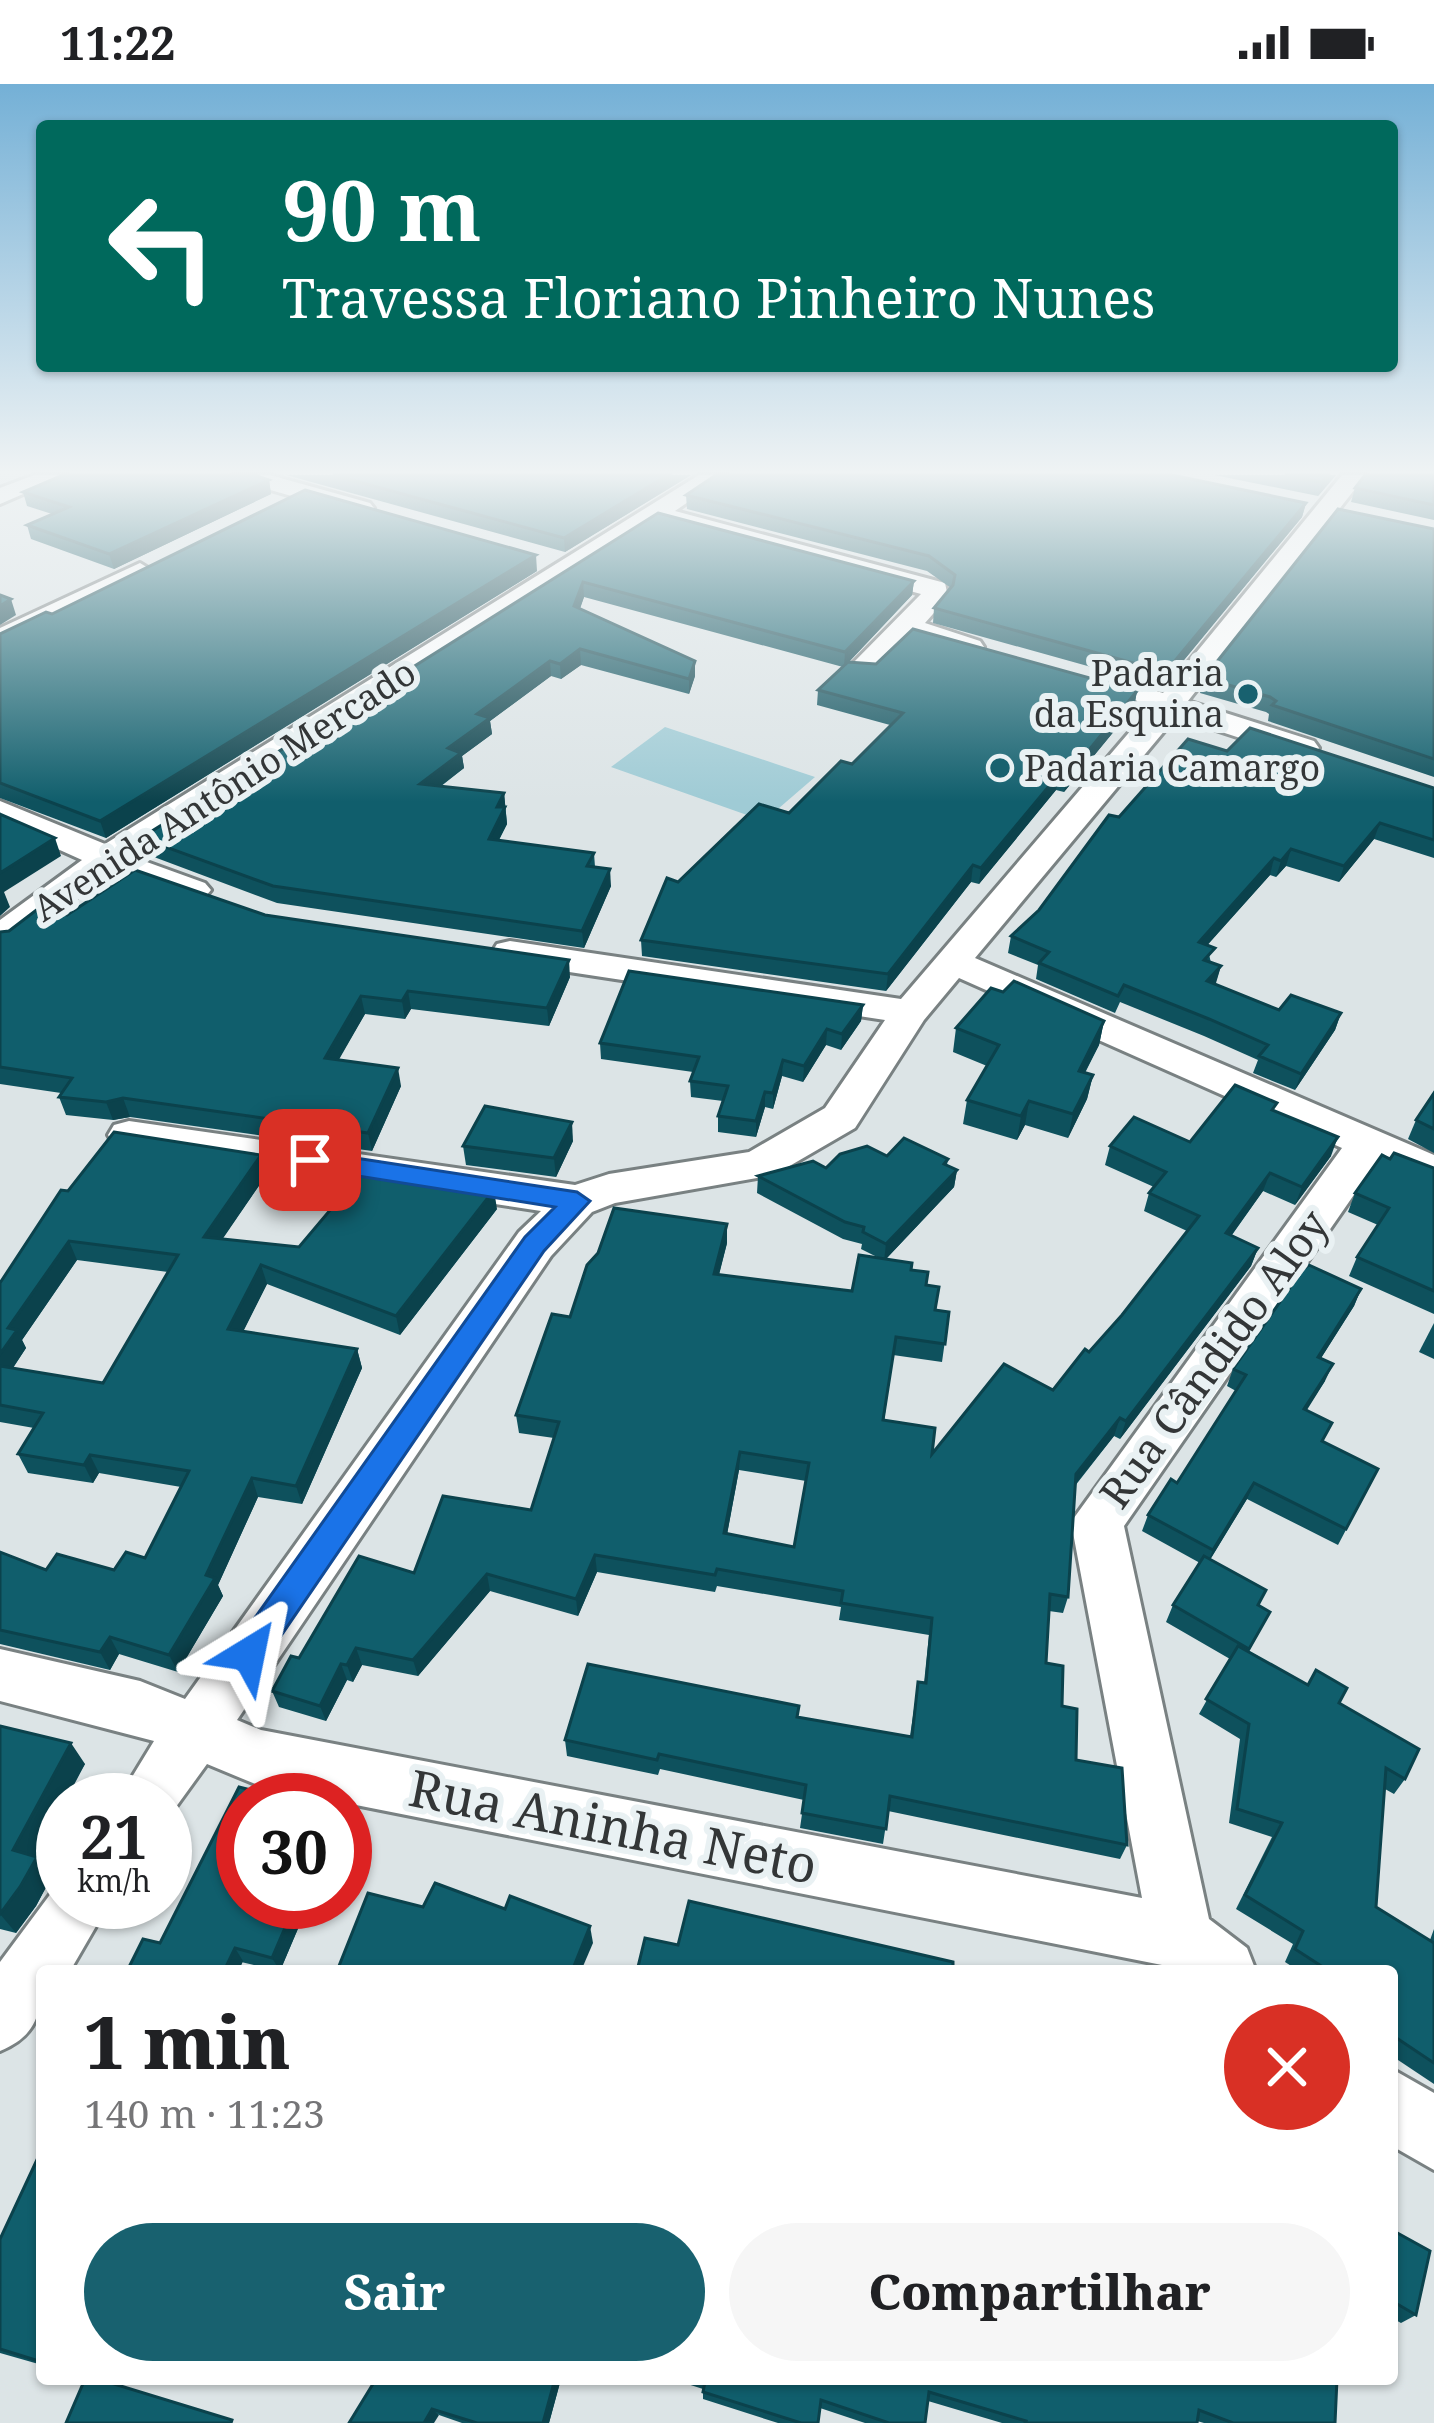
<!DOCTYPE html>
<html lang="pt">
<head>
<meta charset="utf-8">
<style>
  body { margin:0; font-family:"Noto Serif",serif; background:#f6f6f6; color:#202124; height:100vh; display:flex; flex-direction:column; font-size:45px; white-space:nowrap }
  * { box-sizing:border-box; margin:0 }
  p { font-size:39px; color:#757577 }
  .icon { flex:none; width:66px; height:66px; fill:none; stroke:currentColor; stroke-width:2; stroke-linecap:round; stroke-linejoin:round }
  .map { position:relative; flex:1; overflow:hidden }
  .sheet { position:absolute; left:36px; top:1881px; width:1362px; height:420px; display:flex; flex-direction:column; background:#fff; border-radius:12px; box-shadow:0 3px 9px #0004 }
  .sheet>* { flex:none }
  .banner { position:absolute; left:36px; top:36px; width:1362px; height:252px; border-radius:12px; box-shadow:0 3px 9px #0004; background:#00695c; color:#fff; overflow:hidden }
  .speed { position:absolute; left:36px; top:1689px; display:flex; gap:24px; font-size:60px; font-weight:700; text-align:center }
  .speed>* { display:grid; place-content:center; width:156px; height:156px; border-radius:50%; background:#fff; box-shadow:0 3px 9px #0004; line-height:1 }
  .speed small { font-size:30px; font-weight:400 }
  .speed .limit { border:18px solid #d22; background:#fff; color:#111 }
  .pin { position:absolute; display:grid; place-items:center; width:102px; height:102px; color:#fff; margin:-51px; border-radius:24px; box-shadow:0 6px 18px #0006 }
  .me { position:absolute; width:132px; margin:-66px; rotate:35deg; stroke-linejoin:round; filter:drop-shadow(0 0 9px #0008) }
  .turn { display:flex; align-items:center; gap:42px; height:252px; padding:0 48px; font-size:54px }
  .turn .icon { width:156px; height:156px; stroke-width:2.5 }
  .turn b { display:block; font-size:84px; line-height:102px }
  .round { display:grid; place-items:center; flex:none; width:126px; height:126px; border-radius:63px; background:#f6f6f6 }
  .overview { display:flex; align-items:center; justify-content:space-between; height:204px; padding:0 48px }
  h1 { font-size:72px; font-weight:800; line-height:90px }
  .cta { display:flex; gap:24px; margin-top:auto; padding:24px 48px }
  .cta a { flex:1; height:138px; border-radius:72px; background:#18616f; color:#fff; font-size:48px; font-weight:800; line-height:138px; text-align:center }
  .cta a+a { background:#f6f6f6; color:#202124 }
  .status { display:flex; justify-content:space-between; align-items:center; height:84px; padding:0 60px; background:#fff; direction:ltr }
  .status svg { height:33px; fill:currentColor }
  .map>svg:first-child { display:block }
</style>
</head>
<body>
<div class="status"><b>11:22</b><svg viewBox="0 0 49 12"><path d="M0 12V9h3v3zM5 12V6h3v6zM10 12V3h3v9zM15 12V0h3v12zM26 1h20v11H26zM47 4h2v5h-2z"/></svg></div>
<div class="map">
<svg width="1434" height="2339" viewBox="0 0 1434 2339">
  <rect width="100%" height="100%" fill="#dce4e6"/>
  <!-- green -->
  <polygon fill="#9fcbd5" points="665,643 815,693 764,737 611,683"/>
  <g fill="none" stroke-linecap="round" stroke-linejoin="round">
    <!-- minor casing -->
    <g stroke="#798182" stroke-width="6">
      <g id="minor">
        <polygon points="34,391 67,391 0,420 0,404"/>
        <polygon points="233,391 270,391 370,419 374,424 361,432 236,396"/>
        <polygon points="699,391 727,391 675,427 945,499 948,513 925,539 980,557 984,563 970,572 912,553 872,592 852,592 847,586 852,580 921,510 658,438 133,773 205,799 211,806 205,813 181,813 110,788 13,861 0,864 0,836 82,776 0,739 0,717 105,760"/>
        <path d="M1342,391H1366L1188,617L1314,657L1319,664L1314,671H1292L1176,633L975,874L1434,1071V1103L1376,1079L1124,1442L1209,1835L1247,1864L1256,1887H1173L1167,1882L260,1702L207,1680L165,1738V1716H118L154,1657L0,1617V1565L140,1597L185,1615L519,1148L541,1127L129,1065L114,1061L108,1051L114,1041L129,1037L575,1101L609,1090L749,1068L825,1024L885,936L510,879L497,876L492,868L497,860L510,857L901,915L1150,624L1128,612L1132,606L1143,603L1163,609ZM959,894L1342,1064L1071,1438L1142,1814L261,1646L237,1636L551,1172L592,1128L615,1119L774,1091L855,1044L924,936Z"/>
        <polygon points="140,479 153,487 149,493 0,564 0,544"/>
        <path d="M63,1793V1818H110L70,1887H42C42,1926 39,1951 0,1967V1878Z"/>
        <polygon points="1392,1985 1434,2009 1434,2086 1392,2062"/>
      </g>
    </g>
    <!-- minor -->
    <use href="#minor" fill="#fff" fill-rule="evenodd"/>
  </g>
  <!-- wall -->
  <g fill="#0e515d" fill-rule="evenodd">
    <polygon points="286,391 691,391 565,468"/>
    <polygon points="1214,391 1336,391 1318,412"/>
    <polygon points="1434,391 1434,436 1351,418 1355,404"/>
    <polygon points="269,396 271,410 114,485 31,455 27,441 52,430 27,422 23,408"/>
    <polygon points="686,411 1306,419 1302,433 1165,599 1152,600 933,539 934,524 951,504 927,487 687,425"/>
    <polygon points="658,429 914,497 912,511 848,579 1137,607 1134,623 1064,708 1056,706 979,800 971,798 886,907 642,872 641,856 678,798 789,729 852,680 890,641 817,621 818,606 843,583 584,513 580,525 695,577 695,592 689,610 581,581 561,595 551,592 490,637 492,650 462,672 464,684 440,703 504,709 507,740 499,756 594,769 595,783 611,802 584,864 277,819 146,770 141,754"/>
    <polygon points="1434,445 1434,693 1268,637 1269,630 1266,628 1200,609 1204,594"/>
    <polygon points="537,487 106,754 0,714 0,550 52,530"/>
    <polygon points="1227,667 1434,704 1434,774 1374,755 1339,798 1286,782 1276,793 1270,791 1207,861 1211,879 1221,882 1215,900 1279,926 1341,929 1335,946 1295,1006 1253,989 1258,976 1204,952 1120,918 1115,929 1036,895 1038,881 1008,869 1011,852 1039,826 1119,733"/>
    <polygon points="67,831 265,831 570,893 549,942 411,925 405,935 365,930 338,976 401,1002 372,1067 130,1033 113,1036 66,1031 59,1013 61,1009 0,1000 0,848"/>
    <polygon points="863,921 861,937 841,966 826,961 803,998 782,992 773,1025 765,1023 756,1053 718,1048 718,1032 723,1017 691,1013 690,997 693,988 601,975 600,959"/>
    <polygon points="1104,937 1099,961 1085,989 1093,991 1087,1015 1068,1054 1025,1041 1017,1056 963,1040 967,1016 987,982 953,968 956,944"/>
    <polygon points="1434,1009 1434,1069 1408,1055 1416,1036"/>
    <path d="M1275,1027L1331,1072L1295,1121L1263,1107L1232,1151L1258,1164L1251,1182L1120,1355L1114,1352L1075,1402L1068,1513L1063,1529L1049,1527L1046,1579L1062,1622L1076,1676L1127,1761L1120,1775L888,1727L883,1760L800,1744L804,1716L660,1685L658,1691L567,1672L565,1656L799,1622L798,1633L910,1652L918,1598L924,1599L929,1551L839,1536L841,1523L717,1502L715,1508L597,1488L578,1532L490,1507L418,1592L362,1581L353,1598L347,1596L326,1637L279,1623L272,1607L299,1574L414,1489L531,1426L554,1354L519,1349L516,1331L570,1233L727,1159L719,1191L852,1207L879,1174L861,1165L862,1160L843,1155L757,1109L758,1092L826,1084L887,1072L948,1075L947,1081L957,1086L954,1103L886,1175L911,1186L926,1201L935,1226L949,1228L942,1278L893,1271L884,1337L932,1370L1053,1306L1122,1231L1187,1147L1144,1127L1149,1109L1154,1103L1105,1081L1110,1062L1190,1058ZM739,1386L806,1397L794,1463L727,1450Z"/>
    <polygon points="573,1057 556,1093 466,1081 463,1062"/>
    <path d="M261,1071L267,1090L222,1155L299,1163L497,1125L400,1251L267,1200L243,1247L357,1265L362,1284L302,1420L258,1413L218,1501L223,1512L178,1588L119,1570L110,1586L0,1560V1468L46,1486H114L145,1474L181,1403L99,1389L93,1399L28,1389L18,1370L34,1344L0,1338V1199L68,1107ZM77,1176L168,1188L103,1299L13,1284L26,1264L22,1256Z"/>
    <polygon points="1390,1075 1434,1084 1434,1230 1349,1192 1357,1173 1378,1141 1348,1128 1355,1109"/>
    <polygon points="1361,1205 1354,1222 1321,1274 1325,1297 1306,1326 1324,1358 1378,1385 1338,1461 1247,1415 1210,1476 1259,1522 1270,1528 1249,1567 1307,1601 1316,1586 1339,1619 1405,1695 1394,1710 1385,1705 1376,1823 1430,1856 1434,1845 1434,2000 1392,1972 1392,1887 1299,1887 1285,1878 1293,1860 1236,1825 1272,1753 1229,1739 1240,1655 1199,1630 1230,1575 1166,1538 1173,1521 1200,1479 1142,1447 1148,1431 1177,1399 1236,1307 1227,1302 1233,1285"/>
    <polygon points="1434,1239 1434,1275 1419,1268"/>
    <polygon points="0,1642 85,1680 63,1716 63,1721 36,1772 52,1792 36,1822 16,1849 0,1845"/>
    <polygon points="243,1818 307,1818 308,1821 280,1887 160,1859"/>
    <polygon points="42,2065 42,2281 0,2269 0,2155"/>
    <polygon points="1392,2146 1416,2231 1401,2239 1392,2234"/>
    <polygon points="376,2295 561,2295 549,2339 462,2339 439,2331"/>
    <polygon points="672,2295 1337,2295 1335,2339 1204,2339 1197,2337 1197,2339 1002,2339 928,2317 925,2339 865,2339 820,2324 818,2339 778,2339 703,2315 703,2305"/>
  </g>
  <!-- shaded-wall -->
  <g fill="#0b424c">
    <polygon points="668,391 691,391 565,468 564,454"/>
    <polygon points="1328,391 1336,391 1318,412 1322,398"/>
    <polygon points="269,396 271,410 114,485 109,470"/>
    <polygon points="1306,419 1302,433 1165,599 1169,584"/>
    <polygon points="536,471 537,487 106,754 100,737"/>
    <polygon points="914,497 912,511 844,583 845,568"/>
    <polygon points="583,498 584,513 575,537 574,522"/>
    <polygon points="11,515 16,531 0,541 0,522"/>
    <polygon points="580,565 581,581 561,595 560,580"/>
    <polygon points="550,577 551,592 490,637 492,650 462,672 464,684 422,716 420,700 477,630"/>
    <polygon points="695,577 695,592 689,610 689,595"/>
    <polygon points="1137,607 1134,623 1064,708 1067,693"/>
    <polygon points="1059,690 1056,706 979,800 981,784"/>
    <polygon points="504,709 507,740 491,771 489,755 497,723"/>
    <polygon points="1380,739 1374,755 1339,798 1344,782"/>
    <polygon points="55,754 61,772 4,808 10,823 0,832 0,789"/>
    <polygon points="1291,765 1286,782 1276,793 1281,777"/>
    <polygon points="1274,774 1270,791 1195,875 1199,858"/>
    <polygon points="973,781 971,798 886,907 888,890"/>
    <polygon points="610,785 611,802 584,864 582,847"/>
    <polygon points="569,876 570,893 549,942 547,924"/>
    <polygon points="1221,882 1216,899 1202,914 1207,897"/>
    <polygon points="408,907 411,925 405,935 402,917"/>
    <polygon points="361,912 365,930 329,993 325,974"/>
    <polygon points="863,921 861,937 841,966 842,950"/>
    <polygon points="1341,929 1335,946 1295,1006 1301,990"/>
    <polygon points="1104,937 1099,961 1073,1011 1079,987"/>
    <polygon points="827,945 826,961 803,998 804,982"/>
    <polygon points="783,976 782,992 773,1025 773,1009"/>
    <polygon points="398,984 401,1002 372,1067 368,1049"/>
    <polygon points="1093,991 1087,1015 1068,1054 1073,1030"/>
    <polygon points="765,1008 765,1023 756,1053 756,1037"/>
    <polygon points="123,1014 130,1033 113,1036 106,1018"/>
    <polygon points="1029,1017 1025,1041 1017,1056 1021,1032"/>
    <polygon points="572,1038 573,1057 556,1093 554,1074"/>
    <polygon points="1338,1053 1331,1072 1295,1121 1302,1103"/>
    <polygon points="261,1071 267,1090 211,1172 204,1153"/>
    <polygon points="957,1086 954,1103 884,1177 886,1160"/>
    <polygon points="1270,1089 1263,1107 1220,1167 1226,1149"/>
    <polygon points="494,1106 497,1125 400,1251 396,1232"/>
    <polygon points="727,1140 727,1159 714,1209 714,1190"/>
    <polygon points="69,1157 77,1176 22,1256 26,1264 2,1300 0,1296 0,1270 8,1244"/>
    <polygon points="1258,1164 1251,1182 1120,1355 1126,1337"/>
    <polygon points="261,1181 267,1200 235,1264 228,1245"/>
    <polygon points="1361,1205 1354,1222 1311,1290 1318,1273"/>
    <polygon points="357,1265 362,1284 302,1420 296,1402"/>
    <polygon points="1333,1280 1325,1297 1297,1342 1304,1325"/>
    <polygon points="1120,1334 1114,1352 1070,1407 1076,1390"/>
    <polygon points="740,1368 739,1386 724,1467 724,1449"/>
    <polygon points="90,1371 99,1389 93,1399 84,1381"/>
    <polygon points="252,1394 258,1413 218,1501 223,1512 178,1588 169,1571"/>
    <polygon points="1254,1399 1247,1415 1206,1482 1213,1466"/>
    <polygon points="595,1471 597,1488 578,1532 576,1515"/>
    <polygon points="487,1490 490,1507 418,1592 413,1576"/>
    <polygon points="110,1553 119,1570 110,1586 100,1568"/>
    <polygon points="356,1564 362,1581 353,1598 347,1581"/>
    <polygon points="341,1580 347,1596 326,1637 320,1622"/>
    <polygon points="71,1659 85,1680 66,1716 63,1716 63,1721 28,1786 13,1766"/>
    <polygon points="37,1773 52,1792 36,1822 16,1849 0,1830"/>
    <polygon points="296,1818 307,1818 308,1821 280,1887 272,1874"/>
    <polygon points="590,1842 593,1859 581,1887 572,1887"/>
    <polygon points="235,1864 243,1877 239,1887 224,1887"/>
    <polygon points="555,2295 561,2295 549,2339 543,2339"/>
    <polygon points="432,2325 439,2331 434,2339 424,2339"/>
  </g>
  <!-- building -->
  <g fill="#105e6c" stroke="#0b424c" stroke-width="3" fill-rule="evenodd">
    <polygon points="63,391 254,391 269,396 109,470 27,441 69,423 23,408"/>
    <polygon points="333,391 668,391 564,454"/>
    <polygon points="716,391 1172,391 1306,419 1169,584 1155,585 934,524 953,501 955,491 929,472 686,411"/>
    <polygon points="1285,391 1328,391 1322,398"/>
    <polygon points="1365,391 1434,391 1434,421 1355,404"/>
    <polygon points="305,406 536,471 100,737 0,699 0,550 46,528 52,530"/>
    <polygon points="1338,425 1434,445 1434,675 1272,621 1276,617 1270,613 1204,594"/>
    <polygon points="658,429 914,497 845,568 583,498 574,522 695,577 689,595 580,565 560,580 550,577 477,630 490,634 448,664 461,669 420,700 504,709 497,723 505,723 489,755 594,769 587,782 610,785 582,847 273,802 141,754"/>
    <polygon points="0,511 11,515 0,522"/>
    <polygon points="913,545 1137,607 1067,693 1059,690 981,784 973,781 888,890 641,856 667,794 678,798 759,720 789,729 841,677 852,680 903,629 818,606 848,578 876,580"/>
    <polygon points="1250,644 1434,704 1434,756 1380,739 1344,782 1291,765 1281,777 1274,774 1199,858 1215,864 1204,876 1221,882 1207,897 1279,926 1291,911 1341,929 1301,990 1259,972 1268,961 1209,935 1124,901 1118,912 1039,879 1049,868 1011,852 1039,826 1109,731 1119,733 1188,655 1227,667"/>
    <polygon points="0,730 55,754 0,789"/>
    <polygon points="135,786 265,831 569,876 547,924 408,907 402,917 361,912 325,974 398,984 368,1049 123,1014 106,1018 59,1013 72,994 0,983 0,848 9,847 43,821 67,831"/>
    <polygon points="629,887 863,921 842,950 827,945 804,982 783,976 773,1009 765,1008 756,1037 718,1032 728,1002 690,997 699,973 600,959"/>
    <polygon points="1014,897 1104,937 1079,987 1093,991 1073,1030 1029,1017 1021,1032 967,1016 999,961 956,944 991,904 1003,908"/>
    <path d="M1235,1001L1277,1019L1272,1026L1338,1053L1302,1103L1270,1089L1226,1149L1258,1164L1126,1337L1120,1334L1076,1390L1068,1513L1050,1510L1046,1579L1063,1582L1062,1622L1077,1625L1076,1676L1122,1684L1127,1761L890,1712L886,1745L802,1729L806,1701L659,1670L657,1676L565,1656L588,1580L799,1622L797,1633L912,1653L918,1598L926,1599L932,1534L841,1519L843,1507L717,1485L715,1491L595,1471L576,1515L487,1490L413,1576L356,1564L347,1581L341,1580L320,1622L272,1607L291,1572L299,1574L359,1472L414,1489L443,1412L531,1426L559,1338L516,1331L552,1230L570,1233L587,1181L598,1169L614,1124L727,1140L714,1190L852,1207L859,1171L912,1179L911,1186L928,1188L926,1201L939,1203L935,1226L949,1228L945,1260L896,1253L883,1336L935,1344L932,1370L1004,1280L1053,1306L1085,1265L1089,1268L1122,1231L1199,1132L1149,1109L1166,1088L1110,1062L1134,1033L1190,1058ZM740,1368L809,1379L794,1463L724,1449Z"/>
    <polygon points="1434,1009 1434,1045 1416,1036"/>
    <polygon points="485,1022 572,1038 554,1074 463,1062"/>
    <polygon points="114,1048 261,1071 204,1153 299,1163 364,1086 421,1100 425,1095 494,1106 396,1232 261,1181 228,1245 357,1265 296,1402 252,1394 206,1491 215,1494 169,1571 110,1553 100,1568 0,1546 0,1468 46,1486 57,1470 114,1486 126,1468 145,1474 189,1387 90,1371 84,1381 18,1370 43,1329 0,1321 0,1282 103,1299 178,1171 69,1157 8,1244 17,1246 0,1270 0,1199 61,1106 68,1107"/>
    <polygon points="904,1054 948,1075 944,1080 957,1086 886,1160 863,1148 864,1143 845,1138 758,1092 813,1077 826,1084 840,1070 867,1062 887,1072"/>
    <polygon points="1394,1069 1434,1084 1434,1207 1357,1173 1389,1124 1355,1109 1382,1071 1390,1075"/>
    <polygon points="1309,1181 1361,1205 1318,1273 1333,1280 1304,1325 1332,1339 1322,1357 1378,1385 1346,1445 1254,1399 1213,1466 1148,1431 1171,1395 1177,1399 1246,1291 1233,1285 1303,1185"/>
    <polygon points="1204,1472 1266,1506 1258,1521 1270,1528 1249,1565 1173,1521"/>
    <polygon points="1238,1562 1308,1601 1316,1586 1347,1604 1339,1619 1419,1665 1405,1695 1386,1684 1376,1823 1434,1859 1434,1979 1392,1951 1392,1887 1329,1887 1295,1865 1303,1847 1245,1811 1282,1739 1237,1725 1249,1640 1206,1615"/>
    <polygon points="0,1642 71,1659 13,1766 37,1773 20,1803 0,1830"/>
    <polygon points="239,1703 290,1716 243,1716 243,1818 296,1818 272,1874 235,1864 224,1887 127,1887 143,1855 160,1859"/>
    <polygon points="435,1799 505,1825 510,1812 590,1842 572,1887 337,1887 368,1809 423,1823"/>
    <polygon points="689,1817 953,1878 953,1884 964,1887 637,1887 645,1854 678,1861"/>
    <polygon points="42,2065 42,2278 0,2265 0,2155"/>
    <polygon points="1392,2146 1430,2167 1416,2231 1392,2217"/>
    <polygon points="85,2295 98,2295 232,2336 231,2339 66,2339"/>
    <polygon points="376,2295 555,2295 543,2339 477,2339 432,2325 424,2339 349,2339"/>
    <polygon points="695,2295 1337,2295 1335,2339 1233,2339 1199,2326 1197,2339 1025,2339 1026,2337 929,2308 925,2339 889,2339 821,2316 818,2339 801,2339 703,2308 705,2298"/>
  </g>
  <!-- sky -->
  <linearGradient id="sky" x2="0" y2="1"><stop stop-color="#74b0d6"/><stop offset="0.54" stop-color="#eff3f4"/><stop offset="1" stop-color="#eff3f4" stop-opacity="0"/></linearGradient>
  <rect width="1434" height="718" fill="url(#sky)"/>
  <!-- route -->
  <polygon fill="#1a73e8" stroke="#114b97" stroke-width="3" points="310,1067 577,1108 590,1117 544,1167 261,1581 249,1586 237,1581 232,1570 237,1559 525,1153 555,1123 301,1083 298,1076 301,1070"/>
  <!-- markers -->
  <g fill="#18616f" stroke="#e9f1f3" stroke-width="4.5">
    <circle cx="1248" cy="610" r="12"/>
    <circle cx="1000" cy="684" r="12"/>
  </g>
  <g text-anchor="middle" stroke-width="12" stroke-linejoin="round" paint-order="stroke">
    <!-- far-poi labels -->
    <g font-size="36" fill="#333637" stroke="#e9f1f3" text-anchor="end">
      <text x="1224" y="602">Padaria<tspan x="1224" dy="41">da Esquina</tspan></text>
      <text x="1024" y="697" text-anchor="start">Padaria Camargo</text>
    </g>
    <!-- far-street labels -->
    <g font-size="36" fill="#333637" stroke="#e9f1f3">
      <text transform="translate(224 706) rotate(-33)" y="13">Avenida Antônio Mercado</text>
    </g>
    <!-- street labels -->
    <g font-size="42" fill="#333637" stroke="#e9f1f3">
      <text transform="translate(1214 1275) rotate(-54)" y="15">Rua Cândido Aloy</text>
    </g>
    <!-- near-street labels -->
    <g font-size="51" fill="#333637" stroke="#e9f1f3">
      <text transform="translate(613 1743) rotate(11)" y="18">Rua Aninha Neto</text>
    </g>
  </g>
</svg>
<div class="speed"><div>21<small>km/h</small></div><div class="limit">30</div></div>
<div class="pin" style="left:310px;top:1076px;background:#d93025"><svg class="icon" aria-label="arrive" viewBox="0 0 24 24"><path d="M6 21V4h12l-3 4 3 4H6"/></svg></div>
<svg class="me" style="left:249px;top:1570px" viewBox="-20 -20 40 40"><path d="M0-17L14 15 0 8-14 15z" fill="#1a73e8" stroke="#fff" stroke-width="4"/></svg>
<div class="banner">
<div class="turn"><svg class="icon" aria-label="left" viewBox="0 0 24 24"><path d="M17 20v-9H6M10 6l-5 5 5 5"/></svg><div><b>90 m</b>Travessa Floriano Pinheiro Nunes</div></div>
</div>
<section class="sheet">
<div class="overview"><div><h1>1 min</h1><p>140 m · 11:23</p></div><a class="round" style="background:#d93025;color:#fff"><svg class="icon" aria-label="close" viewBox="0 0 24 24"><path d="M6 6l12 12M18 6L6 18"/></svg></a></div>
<div class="cta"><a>Sair</a><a>Compartilhar</a></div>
</section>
</div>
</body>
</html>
